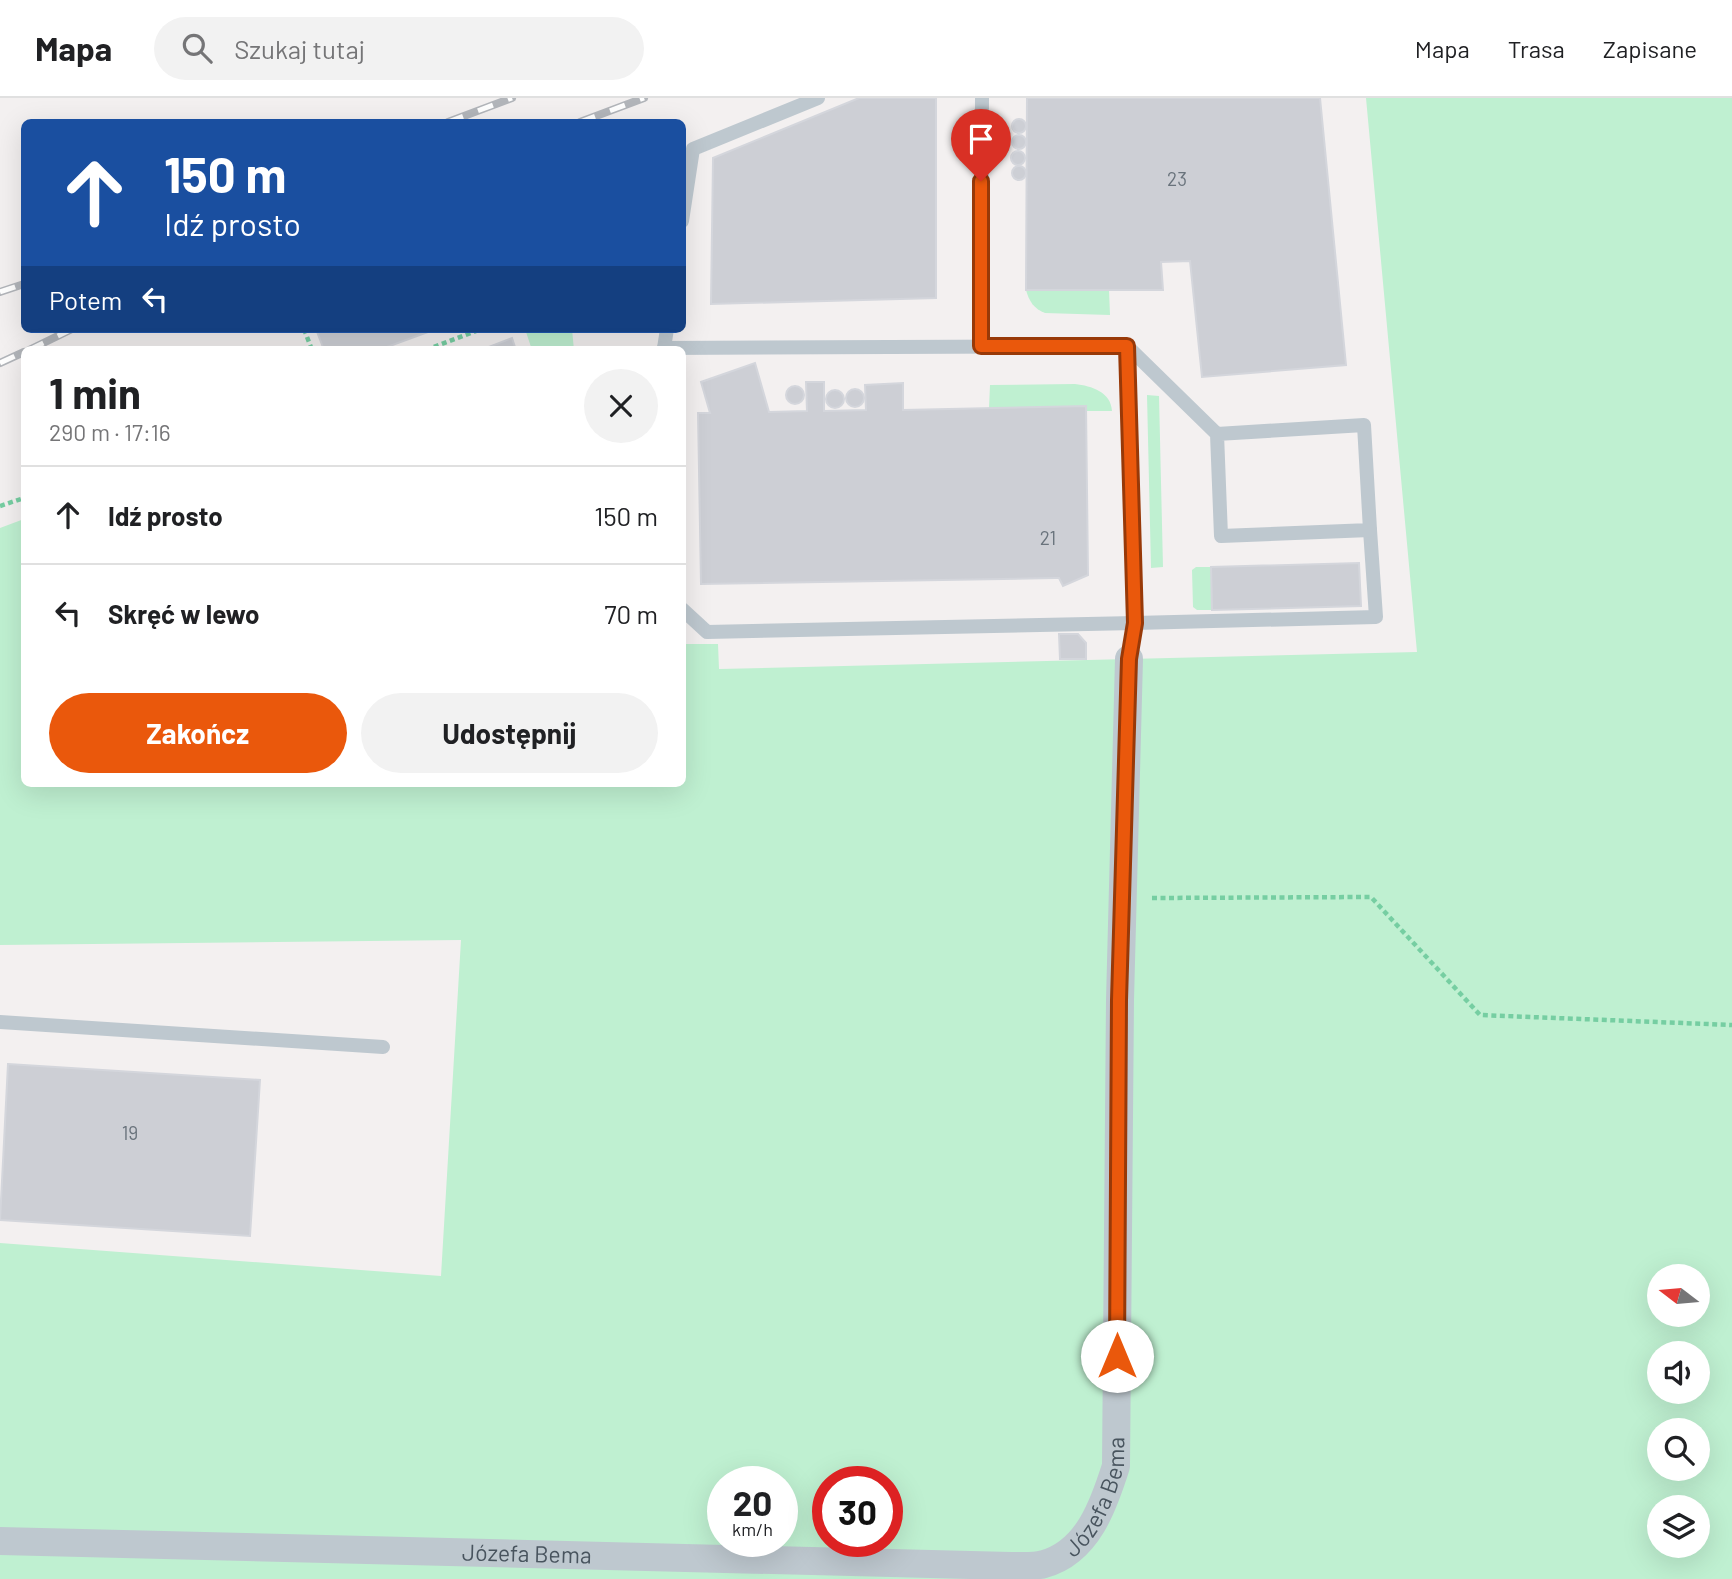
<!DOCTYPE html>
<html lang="pl">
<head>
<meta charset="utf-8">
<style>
  body { margin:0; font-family:Barlow,sans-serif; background:#f2f2f2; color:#202124; height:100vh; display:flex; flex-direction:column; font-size:26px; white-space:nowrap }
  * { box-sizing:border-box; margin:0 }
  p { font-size:23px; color:#757577 }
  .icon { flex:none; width:38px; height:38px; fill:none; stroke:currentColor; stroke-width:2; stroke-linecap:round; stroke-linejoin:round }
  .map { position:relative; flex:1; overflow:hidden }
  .drawer { position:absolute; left:21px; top:248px; width:665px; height:441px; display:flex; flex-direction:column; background:#fff; border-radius:10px; box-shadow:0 7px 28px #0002 }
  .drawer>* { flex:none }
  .hud { position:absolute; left:21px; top:21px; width:665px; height:214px; border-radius:10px; box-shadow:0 7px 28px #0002; background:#1a4fa0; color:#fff; overflow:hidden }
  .needle { width:46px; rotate:286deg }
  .tools { position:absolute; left:1647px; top:1166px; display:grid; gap:14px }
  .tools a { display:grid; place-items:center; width:63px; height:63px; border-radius:50%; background:#fff; box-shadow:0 7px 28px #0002; font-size:35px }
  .speed { position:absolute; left:707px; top:1368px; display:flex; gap:14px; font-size:35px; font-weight:700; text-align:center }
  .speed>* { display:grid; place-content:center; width:91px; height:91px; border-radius:50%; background:#fff; box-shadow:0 7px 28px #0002; line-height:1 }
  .speed small { font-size:18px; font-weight:400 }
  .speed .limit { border:10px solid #d22; background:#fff; color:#111 }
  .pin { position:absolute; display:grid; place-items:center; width:60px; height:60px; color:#fff; margin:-72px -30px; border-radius:50% 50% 50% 0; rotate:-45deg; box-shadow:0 0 7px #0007 }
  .pin .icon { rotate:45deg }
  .me { position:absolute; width:77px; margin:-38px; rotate:0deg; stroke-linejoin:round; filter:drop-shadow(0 0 5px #0008) }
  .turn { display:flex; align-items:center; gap:24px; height:147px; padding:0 28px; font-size:32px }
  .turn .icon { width:91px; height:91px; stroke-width:2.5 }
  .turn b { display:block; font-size:49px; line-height:60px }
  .then { display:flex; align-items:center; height:66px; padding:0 28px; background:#0003; gap:14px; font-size:26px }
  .round { display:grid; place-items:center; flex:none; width:74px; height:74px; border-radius:37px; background:#f2f2f2 }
  .summary { display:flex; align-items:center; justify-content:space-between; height:119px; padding:0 28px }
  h1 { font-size:42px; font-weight:700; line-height:52px }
  .button { display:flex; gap:14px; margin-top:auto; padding:14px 28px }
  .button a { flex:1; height:80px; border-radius:42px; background:#ea580c; color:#fff; font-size:28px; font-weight:700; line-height:80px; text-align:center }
  .button a+a { background:#f2f2f2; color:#202124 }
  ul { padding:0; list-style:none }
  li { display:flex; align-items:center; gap:21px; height:98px; padding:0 28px; border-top:2px solid #e0e0e0 }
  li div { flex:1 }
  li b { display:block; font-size:26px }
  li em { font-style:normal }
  header { display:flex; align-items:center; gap:42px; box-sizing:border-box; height:98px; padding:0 35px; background:#fff; border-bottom:2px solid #e0e0e0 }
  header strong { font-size:33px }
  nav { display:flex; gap:38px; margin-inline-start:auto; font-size:24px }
  .search { width:490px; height:63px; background:#f2f2f2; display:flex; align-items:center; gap:18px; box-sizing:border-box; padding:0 24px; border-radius:38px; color:#757577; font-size:26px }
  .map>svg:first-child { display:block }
</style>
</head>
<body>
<header>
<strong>Mapa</strong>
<div class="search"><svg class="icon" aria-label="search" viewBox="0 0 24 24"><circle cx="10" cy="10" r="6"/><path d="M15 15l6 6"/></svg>Szukaj tutaj</div>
<nav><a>Mapa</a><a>Trasa</a><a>Zapisane</a></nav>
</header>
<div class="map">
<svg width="1732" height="1481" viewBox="0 0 1732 1481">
  <rect width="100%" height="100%" fill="#f3f0f0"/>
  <!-- green -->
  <g fill="#bff0d1" fill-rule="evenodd">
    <path d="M1366,0H1732V1481H0V1145L441,1178L461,842L0,847V430L24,421V686H682L683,546H718L719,571L1417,554ZM1659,1178H1698V1216H1659ZM1659,1255H1698V1293H1659ZM1659,1332H1698V1370H1659ZM723,1384H782V1444H723ZM828,1384H887V1444H828ZM1659,1409H1698V1447H1659Z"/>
    <path d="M1026,192H1109L1110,217L1045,215C1034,211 1029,203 1026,192Z"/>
    <polygon points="525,231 572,231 574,252 532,252"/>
    <path d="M1075,286C1092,288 1111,294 1112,313H1086L1085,308L989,310L990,287Z"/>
    <polygon points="1147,297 1159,298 1163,469 1151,470"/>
    <polygon points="1196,469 1211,469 1212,512 1197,512 1193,509 1192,472"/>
  </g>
  <!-- building -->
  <g fill="#cdcfd5" stroke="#d4d6dc" stroke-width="2">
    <polygon points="859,0 936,0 936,200 711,206 713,60"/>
    <polygon points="1027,0 1320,0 1346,267 1202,279 1190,163 1161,164 1163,192 1026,192"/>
    <circle cx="1019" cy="28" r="7"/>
    <circle cx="1019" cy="44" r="7"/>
    <circle cx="1018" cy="60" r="7"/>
    <circle cx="1019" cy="75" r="7"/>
    <polygon points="316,231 436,231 379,252 324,252"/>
    <polygon points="512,240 516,252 481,252"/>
    <polygon points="755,265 769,314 807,313 806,284 824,284 824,313 866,312 865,287 903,285 903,312 1086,308 1088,477 1063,488 1059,480 1055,480 701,486 698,315 710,315 701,284"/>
    <circle cx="795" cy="297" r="9"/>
    <circle cx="855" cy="300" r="9"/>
    <circle cx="835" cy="301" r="9"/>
    <polygon points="1359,465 1361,508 1212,512 1211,469"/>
    <polygon points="1059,536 1078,536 1086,545 1086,561 1060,561"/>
    <polygon points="8,966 260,982 250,1138 0,1122"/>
  </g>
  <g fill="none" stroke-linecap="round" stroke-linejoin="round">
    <!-- path -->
    <g stroke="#76cea2" stroke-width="4.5" stroke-dasharray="5 3.5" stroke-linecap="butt">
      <polyline points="304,231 312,252"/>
      <polyline points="426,252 481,231"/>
      <polyline points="0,408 24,400"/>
      <polyline points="1152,800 1371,799 1480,917 1732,927"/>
    </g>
    <!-- service -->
    <g stroke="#bec8cf" stroke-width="14">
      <polyline points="682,123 693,51 818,0"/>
      <polyline points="981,248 982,0"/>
      <polyline points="1127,248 1135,525 1376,519 1370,432"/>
      <polyline points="664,250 667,231"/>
      <polyline points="664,252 664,250 1127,248 1217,336 1221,438 1370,432 1364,327 1217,336"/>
      <polyline points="682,511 707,534 1135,525 1129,561"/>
      <polyline points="0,924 383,949"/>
    </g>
    <!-- minor -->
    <path stroke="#bec8cf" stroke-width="28" id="s1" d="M0,1443L1011,1468C1021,1468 1034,1469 1044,1466C1088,1454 1104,1406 1116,1368L1120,902L1129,561"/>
    <!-- rail casing -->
    <g stroke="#b2b5ba" stroke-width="8">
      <g id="rail">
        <polyline points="448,24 512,0"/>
        <polyline points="580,24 644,0"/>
        <polyline points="0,194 24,186"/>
        <polyline points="29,252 72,231"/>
        <polyline points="0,265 24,254"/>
      </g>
    </g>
    <!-- rail -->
    <use href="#rail" stroke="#fff" stroke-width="5" stroke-dasharray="16" stroke-linecap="butt"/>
  </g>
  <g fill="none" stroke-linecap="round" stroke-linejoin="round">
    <!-- route casing -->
    <g stroke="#983908" stroke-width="18">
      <polyline id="route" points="981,83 981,248 1127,248 1135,525 1129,561 1119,902 1117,1258"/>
    </g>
    <!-- route -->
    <use href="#route" stroke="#ea580c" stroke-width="12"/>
  </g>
  <g text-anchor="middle" stroke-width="5" stroke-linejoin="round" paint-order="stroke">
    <!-- number labels -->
    <g font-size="19" fill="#69737c">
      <text x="1177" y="88">23</text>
      <text x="1048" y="447">21</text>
      <text x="130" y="1042">19</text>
    </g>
    <!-- street labels -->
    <g font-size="23" fill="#48545e" stroke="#fff">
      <text dy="8" stroke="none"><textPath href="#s1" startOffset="1136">Józefa Bema</textPath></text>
      <text dy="8" stroke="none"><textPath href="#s1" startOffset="527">Józefa Bema</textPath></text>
    </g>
  </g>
</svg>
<div class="tools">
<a><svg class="needle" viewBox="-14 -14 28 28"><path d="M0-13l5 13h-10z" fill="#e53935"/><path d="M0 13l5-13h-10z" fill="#757577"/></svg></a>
<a><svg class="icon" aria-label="sound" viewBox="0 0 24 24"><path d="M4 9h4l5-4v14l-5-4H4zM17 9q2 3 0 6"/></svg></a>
<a><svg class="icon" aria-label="search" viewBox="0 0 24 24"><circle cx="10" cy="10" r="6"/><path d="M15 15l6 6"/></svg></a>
<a><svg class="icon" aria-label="layers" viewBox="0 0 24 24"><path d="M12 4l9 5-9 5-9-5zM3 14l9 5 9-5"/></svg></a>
</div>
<div class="speed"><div>20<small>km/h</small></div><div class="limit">30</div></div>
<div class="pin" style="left:981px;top:83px;background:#d93025"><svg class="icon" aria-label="arrive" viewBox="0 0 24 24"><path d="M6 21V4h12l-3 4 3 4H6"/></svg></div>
<svg class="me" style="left:1117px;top:1258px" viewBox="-20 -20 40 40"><circle r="19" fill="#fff"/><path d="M0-13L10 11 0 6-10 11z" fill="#ea580c"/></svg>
<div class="hud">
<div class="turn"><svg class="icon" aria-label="ahead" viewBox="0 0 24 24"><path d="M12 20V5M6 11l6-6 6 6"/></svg><div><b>150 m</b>Idź prosto</div></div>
<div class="then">Potem<svg class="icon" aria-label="left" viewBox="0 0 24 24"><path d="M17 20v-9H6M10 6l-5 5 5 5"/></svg></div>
</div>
<section class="drawer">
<div class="summary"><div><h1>1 min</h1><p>290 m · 17:16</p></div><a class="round"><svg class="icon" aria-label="close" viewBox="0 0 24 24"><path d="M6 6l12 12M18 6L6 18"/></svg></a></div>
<ul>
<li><svg class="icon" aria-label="ahead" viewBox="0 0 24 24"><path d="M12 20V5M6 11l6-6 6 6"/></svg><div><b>Idź prosto</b></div><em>150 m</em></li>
<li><svg class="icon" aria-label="left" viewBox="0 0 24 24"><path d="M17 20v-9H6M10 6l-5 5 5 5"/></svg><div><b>Skręć w lewo</b></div><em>70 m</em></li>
</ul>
<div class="button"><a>Zakończ</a><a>Udostępnij</a></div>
</section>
</div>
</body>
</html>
